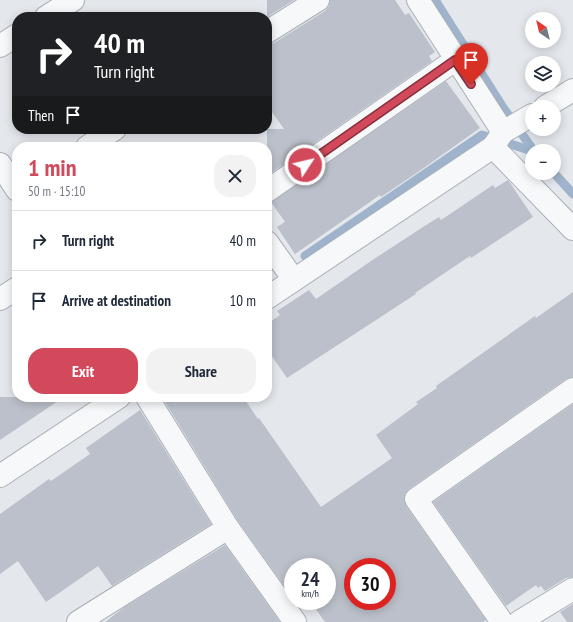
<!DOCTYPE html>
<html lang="en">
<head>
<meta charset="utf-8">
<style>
  body { margin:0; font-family:"PT Sans Narrow",sans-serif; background:#f2f2f3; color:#1f2937; height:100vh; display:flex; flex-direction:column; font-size:15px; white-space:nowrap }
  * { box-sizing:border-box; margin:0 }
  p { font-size:13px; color:#747a83 }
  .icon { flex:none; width:22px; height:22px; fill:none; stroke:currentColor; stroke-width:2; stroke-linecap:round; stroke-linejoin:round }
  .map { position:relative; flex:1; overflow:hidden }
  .side { position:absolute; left:12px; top:142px; width:260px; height:260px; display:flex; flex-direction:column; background:#fff; border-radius:16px; box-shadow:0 2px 10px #0003 }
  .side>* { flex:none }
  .hud { position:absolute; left:12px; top:12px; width:260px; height:122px; border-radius:16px; box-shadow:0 2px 10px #0003; background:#202124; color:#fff; overflow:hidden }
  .needle { width:26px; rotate:325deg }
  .fabs { position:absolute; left:525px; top:12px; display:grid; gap:8px }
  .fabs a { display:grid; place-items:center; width:36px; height:36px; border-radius:50%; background:#fff; box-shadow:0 2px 10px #0003; font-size:20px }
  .speed { position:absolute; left:284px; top:558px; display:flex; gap:8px; font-size:20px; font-weight:700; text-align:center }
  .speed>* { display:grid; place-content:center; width:52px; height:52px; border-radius:50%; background:#fff; box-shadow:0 2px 10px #0003; line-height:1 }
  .speed small { font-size:10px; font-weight:400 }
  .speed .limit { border:6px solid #d22; background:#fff; color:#111 }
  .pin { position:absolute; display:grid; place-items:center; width:34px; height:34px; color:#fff; margin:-41px -17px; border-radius:50% 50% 50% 0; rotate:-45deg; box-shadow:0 0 4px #0007 }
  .pin .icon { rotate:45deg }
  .me { position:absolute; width:44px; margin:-22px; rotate:55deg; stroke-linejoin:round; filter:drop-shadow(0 0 3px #0008) }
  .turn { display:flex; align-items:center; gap:14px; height:84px; padding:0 16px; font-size:18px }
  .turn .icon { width:52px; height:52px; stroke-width:2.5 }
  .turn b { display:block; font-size:28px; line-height:34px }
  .then { display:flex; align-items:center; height:38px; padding:0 16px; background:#0003; gap:8px; font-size:15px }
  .round { display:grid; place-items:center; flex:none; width:42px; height:42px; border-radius:16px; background:#f2f2f3 }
  .head { display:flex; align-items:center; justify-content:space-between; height:68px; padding:0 16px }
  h1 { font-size:24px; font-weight:700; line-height:30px; color:#d1495b }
  .cta { display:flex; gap:8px; margin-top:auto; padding:8px 16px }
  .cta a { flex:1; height:46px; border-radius:16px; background:#d1495b; color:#fff; font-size:16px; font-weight:700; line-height:46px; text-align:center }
  .cta a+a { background:#f2f2f3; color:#1f2937 }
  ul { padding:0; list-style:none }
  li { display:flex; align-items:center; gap:12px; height:60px; padding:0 16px; border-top:1px solid #e0e1e3 }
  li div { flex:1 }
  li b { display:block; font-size:15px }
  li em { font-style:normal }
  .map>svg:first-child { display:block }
</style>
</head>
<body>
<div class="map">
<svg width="573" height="622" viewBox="0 0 573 622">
  <rect width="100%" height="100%" fill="#e4e7ec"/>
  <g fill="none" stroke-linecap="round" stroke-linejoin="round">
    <!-- stream -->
    <g stroke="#9fb4cc" stroke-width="9">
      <polyline points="435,0 502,106 534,151"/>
      <polyline points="554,173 573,194"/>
      <polyline points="305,256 482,135 532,151"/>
    </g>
  </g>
  <!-- building -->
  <g fill="#bbc0ca" fill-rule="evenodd">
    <polygon points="267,0 294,0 267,17"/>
    <polygon points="330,0 395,0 405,15 409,13 435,52 429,56 432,61 267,176 267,129 284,129 267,105 267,44 274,43 325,11 329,6"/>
    <polygon points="446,81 480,128 418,172 381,197 380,195 295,254 277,227 285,222 271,202"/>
    <polygon points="508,180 533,217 471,258 470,256 415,293 416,294 287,378 267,349 267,324 280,315 277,311 309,290 316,299 371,261 423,227 439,217 441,220 493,185 495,188"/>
    <path d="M573,292V377L566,379L409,489L405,494L404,500L406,506L486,620L483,622H325L310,601H327V567H293V598L238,521L162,397H243L258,419L259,418L321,507L392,458L376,435L418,404L416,402L437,388L436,386L535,316L536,318ZM353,567H387V601H353Z"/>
    <polygon points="0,397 64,397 0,440"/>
    <polygon points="573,404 573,577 566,578 545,591 541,586 538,588 536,585 506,606 433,502"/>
    <polygon points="140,410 211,524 112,586 98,566 46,602 18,561 0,574 0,514 49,479 51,481 90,454 86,448"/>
    <polygon points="225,545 280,622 105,622 126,606"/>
    <polygon points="573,604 573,622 567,622 560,612"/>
  </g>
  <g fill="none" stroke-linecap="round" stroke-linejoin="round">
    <!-- minor casing -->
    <g stroke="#a9aeb7" stroke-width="24">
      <g id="minor">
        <polyline points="418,0 503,132 493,147 573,229"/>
        <polyline points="46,17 73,0"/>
        <polyline points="267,32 318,0"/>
        <polyline points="0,46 17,35"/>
        <polyline points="545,107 573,90"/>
        <polyline points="503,132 532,115"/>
        <polyline points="87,147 115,129"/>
        <polyline points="0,164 17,190"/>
        <polyline points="267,191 455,60"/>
        <polyline points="267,242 294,280"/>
        <polyline points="267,298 493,147"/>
        <polyline points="0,299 17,288"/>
        <polyline points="147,397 228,528 295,622"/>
        <polyline points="0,476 119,397"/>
        <polyline points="78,622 228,528"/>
        <polyline points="502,622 416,499 573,389"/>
        <polyline points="519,622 573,589"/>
      </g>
    </g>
    <!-- minor -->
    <use href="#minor" stroke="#f7f8fa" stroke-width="22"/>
  </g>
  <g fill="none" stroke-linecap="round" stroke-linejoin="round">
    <!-- route casing -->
    <g stroke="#882f3b" stroke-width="10">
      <polyline id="route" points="305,165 455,60 471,84"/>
    </g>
    <!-- route -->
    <use href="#route" stroke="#d1495b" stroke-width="7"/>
  </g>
</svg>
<div class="fabs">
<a><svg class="needle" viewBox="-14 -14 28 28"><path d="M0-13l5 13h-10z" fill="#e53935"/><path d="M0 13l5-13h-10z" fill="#747a83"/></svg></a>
<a><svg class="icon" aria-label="layers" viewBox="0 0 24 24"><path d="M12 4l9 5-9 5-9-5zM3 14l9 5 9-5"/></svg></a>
<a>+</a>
<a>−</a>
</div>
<div class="speed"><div>24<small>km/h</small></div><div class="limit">30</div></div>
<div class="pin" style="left:471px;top:84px;background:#d93025"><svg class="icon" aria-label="arrive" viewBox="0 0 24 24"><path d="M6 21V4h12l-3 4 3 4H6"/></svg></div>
<svg class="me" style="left:305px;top:165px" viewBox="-20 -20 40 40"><circle r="17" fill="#d1495b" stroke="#fff" stroke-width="3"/><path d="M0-11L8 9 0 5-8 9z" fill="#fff"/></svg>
<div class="hud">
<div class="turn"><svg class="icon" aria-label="right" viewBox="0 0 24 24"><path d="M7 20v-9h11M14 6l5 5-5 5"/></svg><div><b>40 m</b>Turn right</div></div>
<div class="then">Then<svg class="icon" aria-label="arrive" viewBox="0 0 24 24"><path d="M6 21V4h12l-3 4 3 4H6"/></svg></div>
</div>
<section class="side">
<div class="head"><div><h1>1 min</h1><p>50 m · 15:10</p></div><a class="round"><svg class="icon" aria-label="close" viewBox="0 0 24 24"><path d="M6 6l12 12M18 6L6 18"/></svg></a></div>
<ul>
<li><svg class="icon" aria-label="right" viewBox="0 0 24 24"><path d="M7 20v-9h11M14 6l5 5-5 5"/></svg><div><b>Turn right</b></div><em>40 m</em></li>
<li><svg class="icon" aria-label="arrive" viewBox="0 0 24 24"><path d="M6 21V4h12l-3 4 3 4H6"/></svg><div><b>Arrive at destination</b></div><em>10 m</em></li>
</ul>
<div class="cta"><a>Exit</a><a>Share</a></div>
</section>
</div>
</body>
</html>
